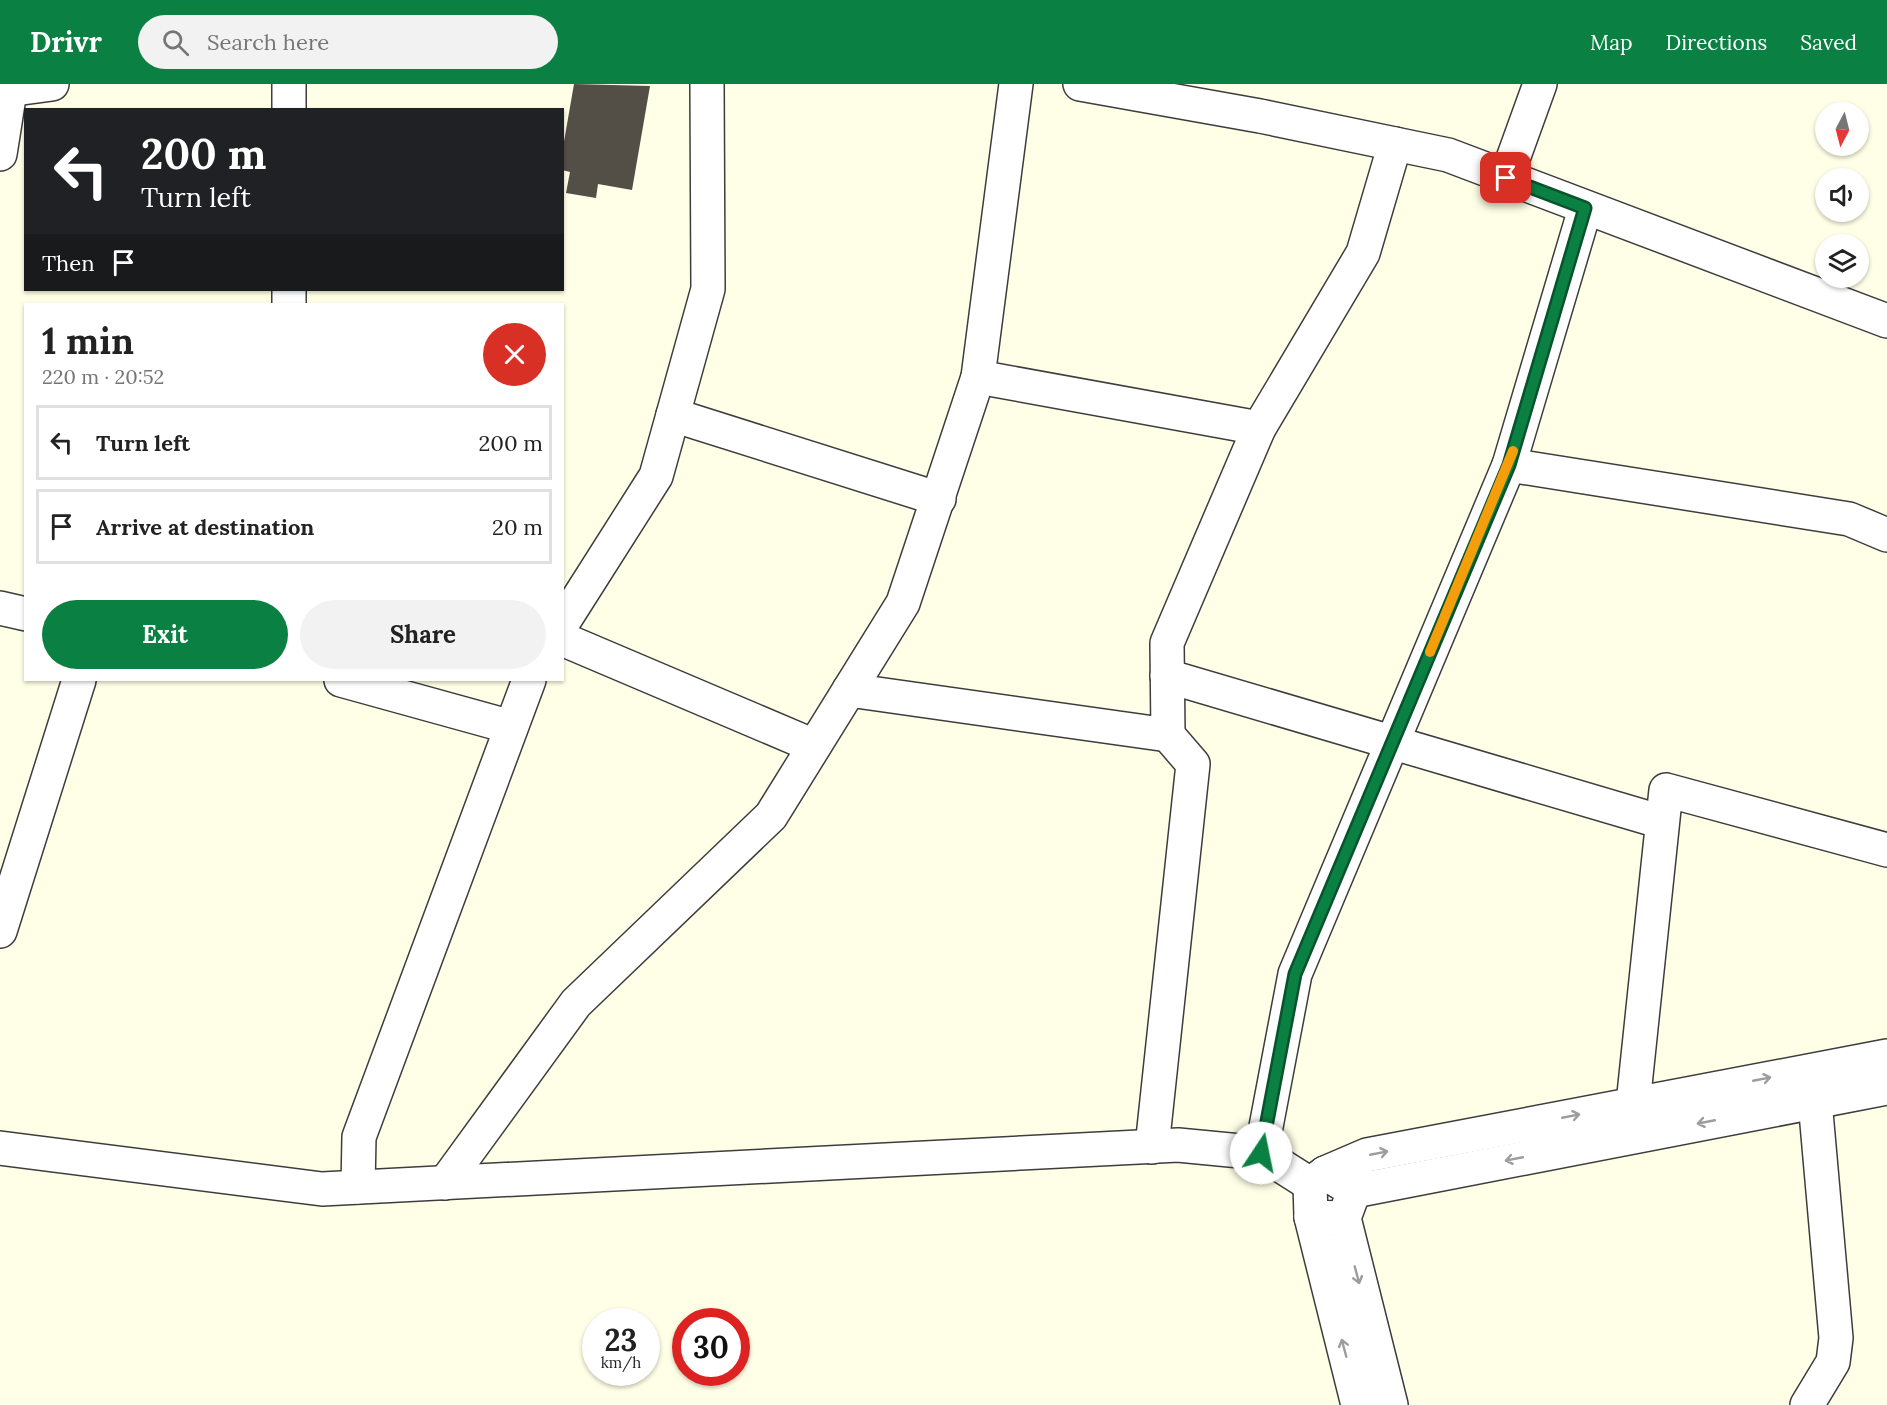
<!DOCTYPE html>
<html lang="en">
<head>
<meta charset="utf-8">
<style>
  body { margin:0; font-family:Lora,serif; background:#f2f2f2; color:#222; height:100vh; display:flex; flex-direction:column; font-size:22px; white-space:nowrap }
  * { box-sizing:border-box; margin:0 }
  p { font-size:20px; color:#767676 }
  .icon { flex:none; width:33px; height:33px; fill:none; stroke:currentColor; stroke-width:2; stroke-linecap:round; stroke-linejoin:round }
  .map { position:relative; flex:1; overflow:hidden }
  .details { position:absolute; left:24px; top:219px; width:540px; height:378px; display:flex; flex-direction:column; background:#fff; border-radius:0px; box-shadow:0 2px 4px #0004 }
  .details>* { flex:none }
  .hud { position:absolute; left:24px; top:24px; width:540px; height:183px; border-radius:0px; box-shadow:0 2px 4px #0004; background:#202124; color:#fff; overflow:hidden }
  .needle { width:39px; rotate:187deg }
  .buttons { position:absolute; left:1815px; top:18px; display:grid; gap:12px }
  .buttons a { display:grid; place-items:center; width:54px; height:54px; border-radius:50%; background:#fff; box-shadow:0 2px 4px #0004; font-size:30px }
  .speed { position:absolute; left:582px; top:1224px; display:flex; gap:12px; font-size:30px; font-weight:700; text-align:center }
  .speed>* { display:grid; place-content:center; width:78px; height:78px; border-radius:50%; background:#fff; box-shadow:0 2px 4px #0004; line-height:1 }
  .speed small { font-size:15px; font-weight:400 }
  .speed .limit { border:9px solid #d22; background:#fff; color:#111 }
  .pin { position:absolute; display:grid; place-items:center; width:51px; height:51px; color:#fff; margin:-26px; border-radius:12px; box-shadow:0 3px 9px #0006 }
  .me { position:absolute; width:66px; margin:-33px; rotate:11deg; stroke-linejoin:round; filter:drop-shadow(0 0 4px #0008) }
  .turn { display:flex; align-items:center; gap:21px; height:126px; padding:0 18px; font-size:27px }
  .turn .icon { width:78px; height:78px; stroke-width:2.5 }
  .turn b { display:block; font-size:42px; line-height:51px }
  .then { display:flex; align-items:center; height:57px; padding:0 18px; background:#0003; gap:12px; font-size:22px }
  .round { display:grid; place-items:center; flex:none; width:63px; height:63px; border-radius:32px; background:#f2f2f2 }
  .summary { display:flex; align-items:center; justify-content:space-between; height:102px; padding:0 18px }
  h1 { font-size:36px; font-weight:800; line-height:45px }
  .button { display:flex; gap:12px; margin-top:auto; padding:12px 18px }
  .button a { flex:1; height:69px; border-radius:36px; background:#0b8043; color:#fff; font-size:24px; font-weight:800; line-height:69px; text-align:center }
  .button a+a { background:#f2f2f2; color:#222 }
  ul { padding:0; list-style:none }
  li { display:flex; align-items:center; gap:18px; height:75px; margin:0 12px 9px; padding:0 6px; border:3px solid #e0e0e0; border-radius:0px }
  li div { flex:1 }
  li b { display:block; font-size:22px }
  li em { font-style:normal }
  header { display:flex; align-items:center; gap:36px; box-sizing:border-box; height:84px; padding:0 30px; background:#0b8043; color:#fff }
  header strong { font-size:28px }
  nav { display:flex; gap:33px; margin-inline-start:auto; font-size:21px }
  .search { width:420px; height:54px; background:#f2f2f2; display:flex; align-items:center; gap:15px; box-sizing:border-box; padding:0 21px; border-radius:33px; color:#767676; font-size:22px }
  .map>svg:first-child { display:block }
</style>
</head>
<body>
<header>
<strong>Drivr</strong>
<div class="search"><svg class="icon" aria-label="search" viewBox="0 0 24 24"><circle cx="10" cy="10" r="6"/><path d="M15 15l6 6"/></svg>Search here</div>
<nav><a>Map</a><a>Directions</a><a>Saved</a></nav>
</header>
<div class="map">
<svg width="1887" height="1321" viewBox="0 0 1887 1321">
  <rect width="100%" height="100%" fill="#ffffe7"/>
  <!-- building -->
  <polygon fill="#534e46" points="574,0 650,2 632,106 598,100 596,114 566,109 570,88 562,86 562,69"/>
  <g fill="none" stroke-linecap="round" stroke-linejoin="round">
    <!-- minor casing -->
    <g stroke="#3d3d3d" stroke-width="36">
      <g id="minor">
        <polyline points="1080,0 1260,32 1448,71 1887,237"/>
        <polyline points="0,7 52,0"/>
        <polyline points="289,26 289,0"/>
        <polyline points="0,70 10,7"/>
        <polyline points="1506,94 1540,0"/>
        <polyline points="289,220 289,206"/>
        <polyline points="978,293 1259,344"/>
        <polyline points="673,331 939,415"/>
        <polyline points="1509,381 1849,435 1887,451"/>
        <polyline points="0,524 26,530"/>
        <polyline points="562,540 656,392 708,205 707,0"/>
        <polyline points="562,555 814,662"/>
        <polyline points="1167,592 1662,738"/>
        <polyline points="341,596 511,643"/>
        <polyline points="849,606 1168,651 1167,559 1259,344 1363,169 1395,60"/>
        <polyline points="0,847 79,596"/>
        <polyline points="1633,1020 1666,706 1887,766"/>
        <polyline points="1152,1063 1193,680 1168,651"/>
        <polyline points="0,1064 322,1105 1178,1061 1261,1069"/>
        <polyline points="1325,1089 1367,1071 1887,972"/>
        <polyline points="445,1099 576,919 771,732 903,519 978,293 1016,0"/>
        <polyline points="1310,1100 1261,1069 1295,890 1509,381 1585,125"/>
        <polyline points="358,1103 359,1053 529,596"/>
        <polyline points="1354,1107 1887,1004"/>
        <polyline points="1311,1133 1358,1321"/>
        <polyline points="1344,1134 1311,1133 1310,1100 1325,1089 1354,1107 1344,1134 1391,1321"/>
        <polyline points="1807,1321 1833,1278 1836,1254 1815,1017"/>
      </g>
    </g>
    <!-- minor -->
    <use href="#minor" stroke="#fff" stroke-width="33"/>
  </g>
  <!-- one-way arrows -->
  <defs><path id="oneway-shaft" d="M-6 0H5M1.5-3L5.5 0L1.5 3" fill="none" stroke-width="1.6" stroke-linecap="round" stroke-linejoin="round" transform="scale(1.5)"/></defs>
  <g stroke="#9d9d9d">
    <use href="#oneway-shaft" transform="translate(1762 995) rotate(-11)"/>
    <use href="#oneway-shaft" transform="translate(1571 1032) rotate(-11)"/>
    <use href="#oneway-shaft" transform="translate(1706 1038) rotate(169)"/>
    <use href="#oneway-shaft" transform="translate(1379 1069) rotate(-11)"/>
    <use href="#oneway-shaft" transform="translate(1514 1075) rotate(169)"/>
    <use href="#oneway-shaft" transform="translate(1357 1191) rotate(75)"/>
    <use href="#oneway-shaft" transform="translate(1344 1264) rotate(-105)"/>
  </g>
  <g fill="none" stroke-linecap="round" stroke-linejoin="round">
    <!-- route casing -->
    <g stroke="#07532c" stroke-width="15">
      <polyline id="route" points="1261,1069 1295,890 1509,381 1585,124 1506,94"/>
    </g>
    <!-- route -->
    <use href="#route" stroke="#0b8043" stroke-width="10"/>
    <!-- slow -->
    <polyline stroke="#f59e0b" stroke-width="10" points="1430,568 1513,367"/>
  </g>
</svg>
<div class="buttons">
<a><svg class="needle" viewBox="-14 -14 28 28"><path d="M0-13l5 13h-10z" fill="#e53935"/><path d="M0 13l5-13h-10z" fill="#767676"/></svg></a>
<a><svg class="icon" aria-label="sound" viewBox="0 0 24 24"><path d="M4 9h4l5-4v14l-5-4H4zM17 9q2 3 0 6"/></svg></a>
<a><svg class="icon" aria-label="layers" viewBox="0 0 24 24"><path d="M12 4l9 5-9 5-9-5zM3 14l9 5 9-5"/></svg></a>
</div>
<div class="speed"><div>23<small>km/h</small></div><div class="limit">30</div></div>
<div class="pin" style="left:1506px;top:94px;background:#d93025"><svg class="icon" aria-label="arrive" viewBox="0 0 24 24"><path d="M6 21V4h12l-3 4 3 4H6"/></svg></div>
<svg class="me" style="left:1261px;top:1069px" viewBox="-20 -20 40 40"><circle r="19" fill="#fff"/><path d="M0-13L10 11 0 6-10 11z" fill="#0b8043"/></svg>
<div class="hud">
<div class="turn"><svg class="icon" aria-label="left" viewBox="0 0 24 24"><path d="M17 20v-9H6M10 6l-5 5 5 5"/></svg><div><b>200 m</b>Turn left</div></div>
<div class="then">Then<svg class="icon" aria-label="arrive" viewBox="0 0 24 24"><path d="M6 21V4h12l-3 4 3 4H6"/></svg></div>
</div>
<section class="details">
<div class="summary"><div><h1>1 min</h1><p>220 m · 20:52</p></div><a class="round" style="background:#d93025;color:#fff"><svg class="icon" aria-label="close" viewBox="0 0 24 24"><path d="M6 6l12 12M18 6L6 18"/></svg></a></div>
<ul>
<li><svg class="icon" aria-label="left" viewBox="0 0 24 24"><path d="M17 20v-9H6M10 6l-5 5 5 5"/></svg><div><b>Turn left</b></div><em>200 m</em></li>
<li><svg class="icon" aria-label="arrive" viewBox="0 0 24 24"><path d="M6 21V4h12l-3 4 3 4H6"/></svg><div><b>Arrive at destination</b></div><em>20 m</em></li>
</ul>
<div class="button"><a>Exit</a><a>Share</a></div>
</section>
</div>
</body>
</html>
